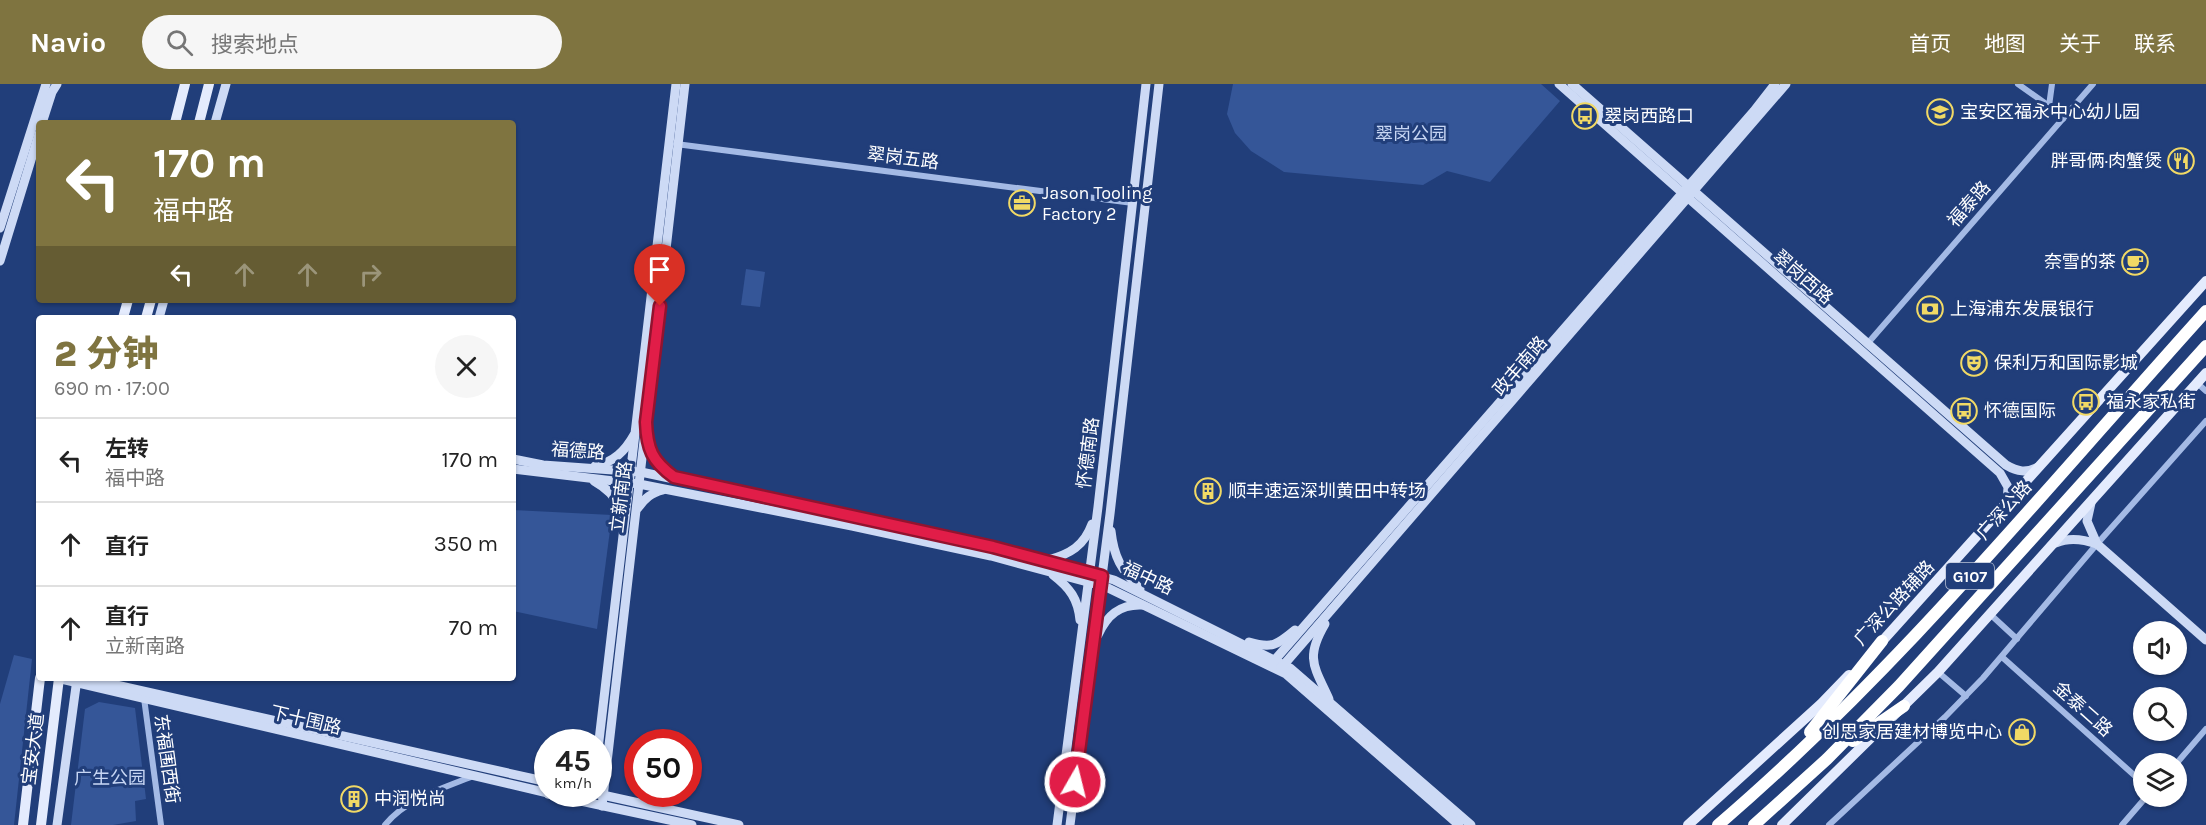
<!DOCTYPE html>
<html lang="zh">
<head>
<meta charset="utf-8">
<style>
  body { margin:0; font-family:Karla,"Noto Sans SC",sans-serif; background:#f6f6f6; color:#222; height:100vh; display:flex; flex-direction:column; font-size:22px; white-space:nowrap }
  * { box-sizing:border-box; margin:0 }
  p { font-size:20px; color:#767676 }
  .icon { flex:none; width:33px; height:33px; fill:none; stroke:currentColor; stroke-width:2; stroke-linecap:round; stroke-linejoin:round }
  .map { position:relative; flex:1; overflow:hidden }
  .side { position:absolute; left:36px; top:231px; width:480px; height:366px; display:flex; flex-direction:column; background:#fff; border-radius:6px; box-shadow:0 2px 4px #0004 }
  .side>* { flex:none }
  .top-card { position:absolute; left:36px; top:36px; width:480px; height:183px; border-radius:6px; box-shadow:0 2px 4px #0004; background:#7f7440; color:#fff; overflow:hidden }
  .tools { position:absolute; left:2133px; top:537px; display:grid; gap:12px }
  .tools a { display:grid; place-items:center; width:54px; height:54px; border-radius:50%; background:#fff; box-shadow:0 2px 4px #0004; font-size:30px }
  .speed { position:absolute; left:534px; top:645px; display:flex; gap:12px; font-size:30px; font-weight:700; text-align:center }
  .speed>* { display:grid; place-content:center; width:78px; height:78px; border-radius:50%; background:#fff; box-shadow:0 2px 4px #0004; line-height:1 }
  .speed small { font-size:15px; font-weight:400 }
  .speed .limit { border:9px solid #d22; background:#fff; color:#111 }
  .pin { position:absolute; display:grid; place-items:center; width:51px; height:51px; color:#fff; margin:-62px -26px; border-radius:50% 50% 50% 0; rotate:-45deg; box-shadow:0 0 6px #0007 }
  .pin .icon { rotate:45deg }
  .me { position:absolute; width:66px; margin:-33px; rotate:8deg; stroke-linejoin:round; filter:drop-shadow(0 0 4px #0008) }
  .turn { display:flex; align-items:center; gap:21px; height:126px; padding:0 18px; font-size:27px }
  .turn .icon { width:78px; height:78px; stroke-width:2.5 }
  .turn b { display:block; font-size:42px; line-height:51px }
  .lanes { display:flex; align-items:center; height:57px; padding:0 18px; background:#0003; justify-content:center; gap:30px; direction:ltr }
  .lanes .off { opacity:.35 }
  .round { display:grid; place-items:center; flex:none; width:63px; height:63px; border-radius:32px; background:#f6f6f6 }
  .head { display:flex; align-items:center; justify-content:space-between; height:102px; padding:0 18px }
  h1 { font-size:36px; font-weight:800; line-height:45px; color:#7f7440 }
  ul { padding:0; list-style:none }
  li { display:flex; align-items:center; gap:18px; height:84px; padding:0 18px; border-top:2px solid #e0e0e0 }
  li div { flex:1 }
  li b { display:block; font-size:22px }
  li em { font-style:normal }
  header { display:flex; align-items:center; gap:36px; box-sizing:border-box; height:84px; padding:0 30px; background:#7f7440; color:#fff }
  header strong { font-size:28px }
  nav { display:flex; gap:33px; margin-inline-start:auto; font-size:21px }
  .search { width:420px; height:54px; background:#f6f6f6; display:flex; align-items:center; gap:15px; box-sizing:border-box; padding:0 21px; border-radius:33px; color:#767676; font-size:22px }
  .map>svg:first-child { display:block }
</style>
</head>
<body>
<header>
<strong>Navio</strong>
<div class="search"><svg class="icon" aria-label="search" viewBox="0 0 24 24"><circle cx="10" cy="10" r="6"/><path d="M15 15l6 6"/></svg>搜索地点</div>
<nav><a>首页</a><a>地图</a><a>关于</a><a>联系</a></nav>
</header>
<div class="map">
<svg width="2206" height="741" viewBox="0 0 2206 741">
  <rect width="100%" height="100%" fill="#213e7a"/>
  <!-- green -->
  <g fill="#355698">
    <polygon points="1233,0 1541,0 1560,17 1490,98 1447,87 1423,101 1284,88 1251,67 1235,49 1227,30"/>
    <polygon points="746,185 765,188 760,223 741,221"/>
    <polygon points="513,426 612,431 597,545 513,527"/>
    <polygon points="14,571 32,575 14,741 0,741 0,620"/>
    <polygon points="99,618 135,624 146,715 135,717 136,737 113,741 71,741 85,625"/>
  </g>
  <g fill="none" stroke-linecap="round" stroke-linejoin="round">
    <!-- street -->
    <g stroke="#a4bae5" stroke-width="6">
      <polyline points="2018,0 2049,22 2063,35"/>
      <polyline points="2049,22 2052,0"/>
      <polyline points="676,60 1133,119"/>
      <polyline points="1868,259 2093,0"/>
      <polyline points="2197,299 2206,307"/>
      <polyline points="1991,531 2017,555"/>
      <polyline points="2002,573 2144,700"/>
      <polyline points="1938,588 1966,612"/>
      <polyline points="144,614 161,741"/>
      <polyline points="2176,680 2206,645"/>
      <path d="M385,741C407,714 442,705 473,692"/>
      <polyline points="1829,741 1945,633 1983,594 2097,460 2206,337"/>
      <polyline points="2122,741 2147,712"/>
    </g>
    <!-- secondary -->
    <g stroke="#cddaf5" stroke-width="9">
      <polyline points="1559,0 2000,389 2008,403 2007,419"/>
      <path d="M1572,0L2006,381C2018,388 2026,389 2038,383"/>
      <polyline points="42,39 52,8 57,0"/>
      <polyline points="215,39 226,0"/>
      <polyline points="0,144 46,0"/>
      <polyline points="0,177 39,50"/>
      <polyline points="159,234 164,216"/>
      <path d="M647,355C652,373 659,383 675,393"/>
      <polyline points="513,375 543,381 641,388 993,463 1114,496 1290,584 1471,741"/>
      <path d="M595,382C614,378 625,367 634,351"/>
      <polyline points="513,385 639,400 852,442 991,472 1106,503 1286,590 1459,741"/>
      <path d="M594,397C610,406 622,418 624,437"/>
      <polyline points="2091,419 2087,437 2097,460 2206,556"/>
      <path d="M638,424C645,414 651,409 663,406"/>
      <path d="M1111,447C1114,474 1121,485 1140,505"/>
      <path d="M2056,459C2069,453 2083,455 2097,460"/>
      <path d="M1048,476C1070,470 1084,462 1092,440"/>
      <path d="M1053,491C1070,504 1078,515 1080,536"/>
      <path d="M1325,540C1305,574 1314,582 1329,615"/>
      <path d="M1098,551C1107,531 1120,520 1142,521"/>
      <path d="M1249,558C1272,565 1277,561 1295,546"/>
      <polyline points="1273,578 1754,27 1775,0"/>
      <polyline points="1281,584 1786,0"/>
      <polyline points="57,594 548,709"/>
      <polyline points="85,594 548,698"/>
      <polyline points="598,665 676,0"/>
      <polyline points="548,710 692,741"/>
      <polyline points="598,710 739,741"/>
      <polyline points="602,722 685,0"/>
      <polyline points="57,741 77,595"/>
      <polyline points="1057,741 1098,423 1146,0"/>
      <polyline points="1070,741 1110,430 1159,0"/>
    </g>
    <!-- primary -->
    <g stroke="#e4ebfd" stroke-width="10">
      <polyline points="175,39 185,0"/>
      <polyline points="199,39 209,0"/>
      <polyline points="123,234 128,216"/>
      <polyline points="146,234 151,216"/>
      <polyline points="1877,563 2206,197"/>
      <polyline points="23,741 40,594"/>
      <polyline points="41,741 59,594"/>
      <polyline points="1688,741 1821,620 1849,591"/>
      <polyline points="1782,741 1938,588 2206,289"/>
    </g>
    <!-- highway -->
    <g stroke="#fff" stroke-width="12">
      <polyline points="1810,648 1882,557"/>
      <polyline points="1853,657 1904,622"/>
      <path d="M1718,741C1898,587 2048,402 2206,227"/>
      <polyline points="1754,741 1827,675 1899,602 2206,262"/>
    </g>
  </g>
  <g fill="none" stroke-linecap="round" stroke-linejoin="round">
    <!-- route casing -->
    <g stroke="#92132f" stroke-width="15">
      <path id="route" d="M660,222L646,338C647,365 652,377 674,393L993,463L1102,492L1075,698"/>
    </g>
    <!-- route -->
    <use href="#route" stroke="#e11d48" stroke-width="10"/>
  </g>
  <!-- icons -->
  <defs>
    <g id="school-ring" transform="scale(1.35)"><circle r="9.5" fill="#213e7a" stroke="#f1d965" stroke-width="1.5"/><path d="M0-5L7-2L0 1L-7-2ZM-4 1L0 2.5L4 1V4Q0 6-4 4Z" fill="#f1d965"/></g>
    <g id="bus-ring" transform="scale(1.35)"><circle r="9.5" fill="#213e7a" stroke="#f1d965" stroke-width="1.5"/><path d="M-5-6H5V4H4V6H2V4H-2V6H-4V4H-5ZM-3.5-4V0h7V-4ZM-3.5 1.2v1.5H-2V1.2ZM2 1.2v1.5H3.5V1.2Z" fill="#f1d965"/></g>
    <g id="restaurant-ring" transform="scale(1.35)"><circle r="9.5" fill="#213e7a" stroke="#f1d965" stroke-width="1.5"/><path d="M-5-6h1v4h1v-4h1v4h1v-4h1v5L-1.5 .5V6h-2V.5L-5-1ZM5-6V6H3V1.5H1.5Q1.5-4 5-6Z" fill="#f1d965"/></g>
    <g id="office-ring" transform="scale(1.35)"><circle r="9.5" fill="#213e7a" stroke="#f1d965" stroke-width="1.5"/><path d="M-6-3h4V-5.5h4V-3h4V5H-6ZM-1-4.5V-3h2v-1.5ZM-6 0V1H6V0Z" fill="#f1d965"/></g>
    <g id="cafe-ring" transform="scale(1.35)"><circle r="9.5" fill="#213e7a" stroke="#f1d965" stroke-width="1.5"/><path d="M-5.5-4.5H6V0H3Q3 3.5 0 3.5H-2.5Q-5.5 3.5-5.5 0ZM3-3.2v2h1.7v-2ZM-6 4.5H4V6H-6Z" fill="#f1d965"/></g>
    <g id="bank-ring" transform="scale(1.35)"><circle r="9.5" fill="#213e7a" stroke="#f1d965" stroke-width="1.5"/><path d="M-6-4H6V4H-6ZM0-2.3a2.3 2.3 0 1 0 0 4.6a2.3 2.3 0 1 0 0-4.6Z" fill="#f1d965"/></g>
    <g id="theatre-ring" transform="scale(1.35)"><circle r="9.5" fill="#213e7a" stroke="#f1d965" stroke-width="1.5"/><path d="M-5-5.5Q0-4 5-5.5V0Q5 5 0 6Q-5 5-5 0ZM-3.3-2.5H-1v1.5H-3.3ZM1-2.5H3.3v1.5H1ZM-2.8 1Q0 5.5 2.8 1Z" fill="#f1d965"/></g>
    <g id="building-ring" transform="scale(1.35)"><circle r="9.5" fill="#213e7a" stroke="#f1d965" stroke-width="1.5"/><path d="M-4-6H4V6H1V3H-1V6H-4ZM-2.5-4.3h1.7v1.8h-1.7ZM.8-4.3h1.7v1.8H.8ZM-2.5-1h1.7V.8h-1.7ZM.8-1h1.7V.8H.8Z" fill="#f1d965"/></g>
    <g id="shop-ring" transform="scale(1.35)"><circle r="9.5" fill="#213e7a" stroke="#f1d965" stroke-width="1.5"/><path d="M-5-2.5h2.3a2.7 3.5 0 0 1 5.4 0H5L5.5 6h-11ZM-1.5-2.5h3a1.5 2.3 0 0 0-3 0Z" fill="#f1d965"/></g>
  </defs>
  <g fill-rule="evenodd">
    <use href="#school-ring" x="1940" y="28"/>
    <use href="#bus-ring" x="1585" y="32"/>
    <use href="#restaurant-ring" x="2181" y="77"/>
    <use href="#office-ring" x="1022" y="119"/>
    <use href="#cafe-ring" x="2135" y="178"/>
    <use href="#bank-ring" x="1930" y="225"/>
    <use href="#theatre-ring" x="1974" y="279"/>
    <use href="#bus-ring" x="2086" y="318"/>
    <use href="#bus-ring" x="1964" y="327"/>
    <use href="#building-ring" x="1208" y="407"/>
    <use href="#shop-ring" x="2022" y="648"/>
    <use href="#building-ring" x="354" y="715"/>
  </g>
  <g text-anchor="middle" stroke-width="6" stroke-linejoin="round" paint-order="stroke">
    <!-- shield labels -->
    <rect fill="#213e7a" stroke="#bcc5d7" stroke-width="1.5" x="1946" y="479" width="48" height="26" rx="4.5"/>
    <g font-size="16" font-weight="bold" fill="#fff">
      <text x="1970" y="498">G107</text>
    </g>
    <!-- poi labels -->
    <g font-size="18" fill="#fff" stroke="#213e7a" text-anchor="start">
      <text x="1960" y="34">宝安区福永中心幼儿园</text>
      <text x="1604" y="38">翠岗西路口</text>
      <text x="2162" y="83" text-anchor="end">胖哥俩·肉蟹煲</text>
      <text x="1042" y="115">Jason Tooling<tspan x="1042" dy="21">Factory 2</tspan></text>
      <text x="2116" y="184" text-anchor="end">奈雪的茶</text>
      <text x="1950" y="231">上海浦东发展银行</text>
      <text x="1994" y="285">保利万和国际影城</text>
      <text x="2106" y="324">福永家私街</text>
      <text x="1984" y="333">怀德国际</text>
      <text x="1228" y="413">顺丰速运深圳黄田中转场</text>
      <text x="2002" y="654" text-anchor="end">创思家居建材博览中心</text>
      <text x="374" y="721">中润悦尚</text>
    </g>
    <!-- park labels -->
    <g font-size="18" fill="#c7d6f4" stroke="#213e7a">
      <text x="1411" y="56">翠岗公园</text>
      <text x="110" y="700">广生公园</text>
    </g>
    <!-- street labels -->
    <g font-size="18" fill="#fff" stroke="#213e7a">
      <text transform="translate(903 74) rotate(7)" y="6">翠岗五路</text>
      <text transform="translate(1969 120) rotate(-49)" y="6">福泰路</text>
      <text transform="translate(1803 193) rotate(41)" y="6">翠岗西路</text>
      <text transform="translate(1520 282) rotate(-49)" y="6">政丰南路</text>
      <text transform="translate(578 367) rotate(4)" y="6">福德路</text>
      <text transform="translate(1088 369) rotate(-83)" y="6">怀德南路</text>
      <text transform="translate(621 413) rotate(-83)" y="6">立新南路</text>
      <text transform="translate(2004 426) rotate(-48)" y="6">广深公路</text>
      <text transform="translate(1148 494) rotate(25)" y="6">福中路</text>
      <text transform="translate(1894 519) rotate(-47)" y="6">广深公路辅路</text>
      <text transform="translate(2083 625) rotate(42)" y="6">金泰二路</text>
      <text transform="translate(306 636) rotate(13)" y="6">下十围路</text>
      <text transform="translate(33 665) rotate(-83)" y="6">宝安大道</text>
      <text transform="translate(167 675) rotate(82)" y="6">东福围西街</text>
    </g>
  </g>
</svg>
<div class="tools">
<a><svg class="icon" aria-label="sound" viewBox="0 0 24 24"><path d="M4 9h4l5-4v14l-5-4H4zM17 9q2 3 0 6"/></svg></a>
<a><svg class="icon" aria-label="search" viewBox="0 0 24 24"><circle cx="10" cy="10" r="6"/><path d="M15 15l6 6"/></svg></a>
<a><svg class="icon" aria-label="layers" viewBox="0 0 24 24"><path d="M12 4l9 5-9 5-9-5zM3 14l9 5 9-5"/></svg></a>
</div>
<div class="speed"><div>45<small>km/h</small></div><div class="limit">50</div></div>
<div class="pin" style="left:660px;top:222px;background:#d93025"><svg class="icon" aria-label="arrive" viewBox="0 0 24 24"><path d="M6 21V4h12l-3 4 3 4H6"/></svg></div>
<svg class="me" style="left:1075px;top:698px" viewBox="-20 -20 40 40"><circle r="17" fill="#e11d48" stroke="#fff" stroke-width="3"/><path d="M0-11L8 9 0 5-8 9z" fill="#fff"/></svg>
<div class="top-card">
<div class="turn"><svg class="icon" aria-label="left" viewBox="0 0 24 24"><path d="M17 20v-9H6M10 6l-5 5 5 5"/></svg><div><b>170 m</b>福中路</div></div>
<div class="lanes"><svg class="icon" aria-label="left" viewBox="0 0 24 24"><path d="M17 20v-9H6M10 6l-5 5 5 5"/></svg><svg class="icon off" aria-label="ahead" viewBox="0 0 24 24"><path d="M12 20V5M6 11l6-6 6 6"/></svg><svg class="icon off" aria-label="ahead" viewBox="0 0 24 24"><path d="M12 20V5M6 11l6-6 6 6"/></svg><svg class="icon off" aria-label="right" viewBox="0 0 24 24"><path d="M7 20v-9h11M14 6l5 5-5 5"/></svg></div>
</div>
<section class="side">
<div class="head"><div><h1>2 分钟</h1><p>690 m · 17:00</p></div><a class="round"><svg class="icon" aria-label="close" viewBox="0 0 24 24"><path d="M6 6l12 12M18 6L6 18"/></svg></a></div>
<ul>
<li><svg class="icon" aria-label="left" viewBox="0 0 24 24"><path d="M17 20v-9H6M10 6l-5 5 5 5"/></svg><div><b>左转</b><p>福中路</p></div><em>170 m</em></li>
<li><svg class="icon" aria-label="ahead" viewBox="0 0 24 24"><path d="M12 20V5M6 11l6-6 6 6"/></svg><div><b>直行</b></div><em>350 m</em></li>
<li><svg class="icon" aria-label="ahead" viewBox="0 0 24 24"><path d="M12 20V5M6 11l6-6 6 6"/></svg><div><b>直行</b><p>立新南路</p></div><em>70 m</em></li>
</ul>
</section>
</div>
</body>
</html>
